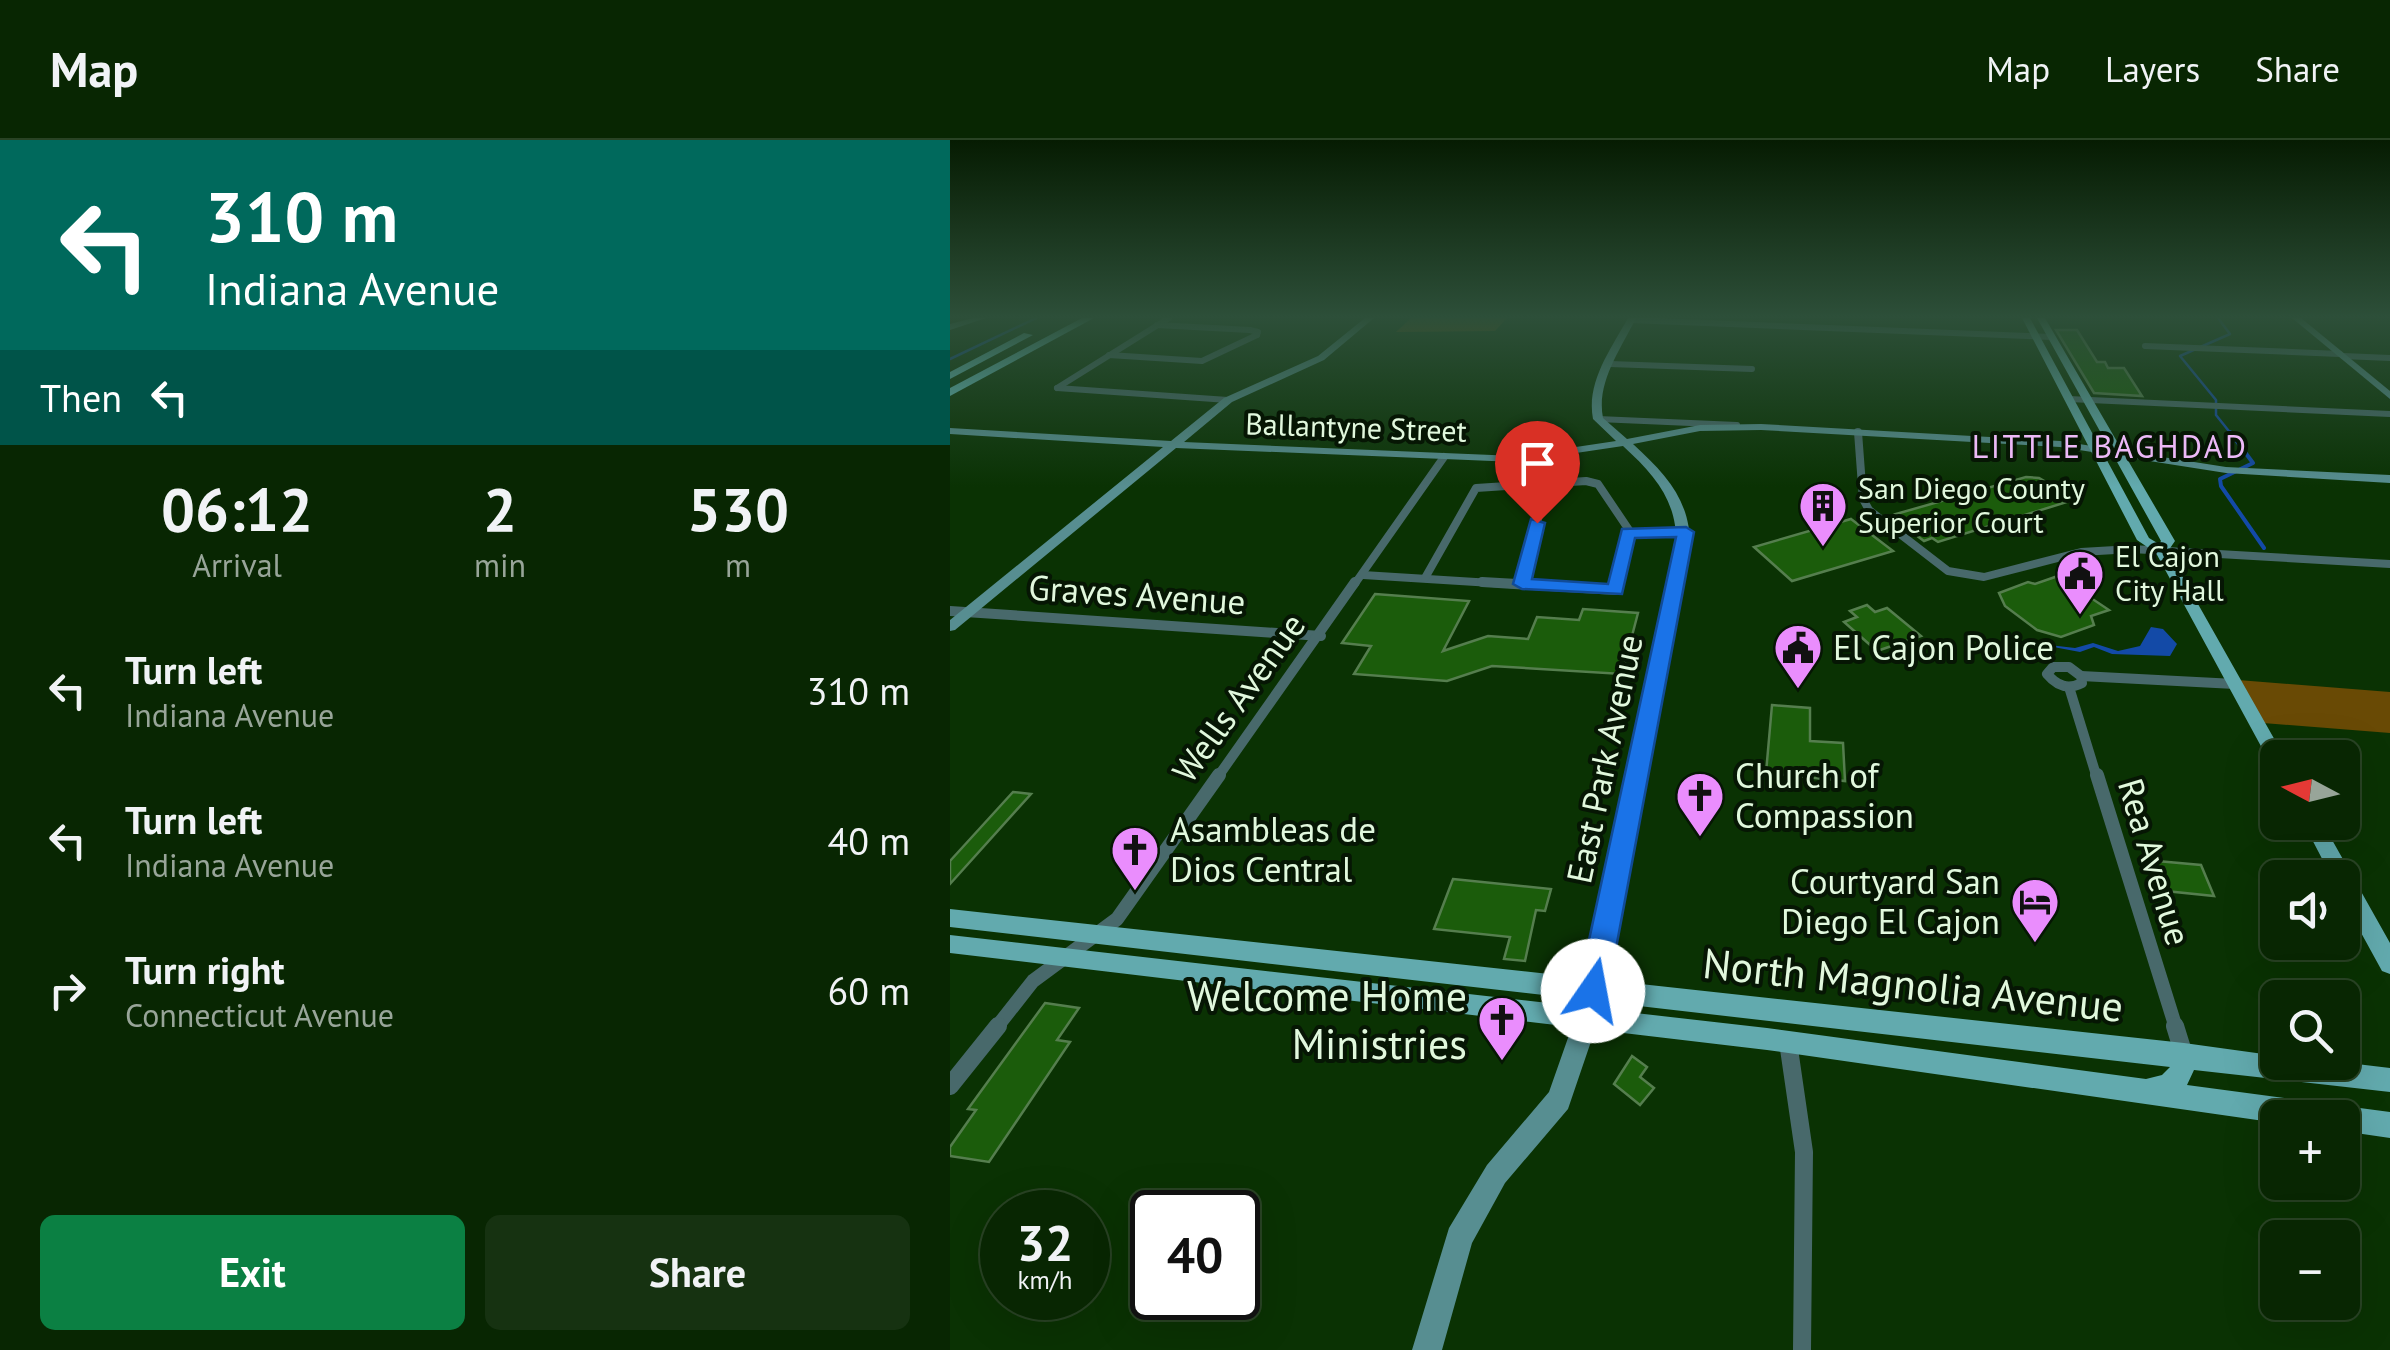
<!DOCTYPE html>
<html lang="en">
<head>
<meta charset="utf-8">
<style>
  body { margin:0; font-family:"PT Sans",sans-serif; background:#163211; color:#f1f3f6; height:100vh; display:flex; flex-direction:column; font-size:38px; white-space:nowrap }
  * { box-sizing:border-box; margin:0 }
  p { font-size:32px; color:#98a599 }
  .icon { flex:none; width:55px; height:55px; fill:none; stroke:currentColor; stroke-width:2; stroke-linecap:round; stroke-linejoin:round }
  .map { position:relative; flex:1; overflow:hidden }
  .drawer { display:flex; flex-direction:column; background:#082602; width:950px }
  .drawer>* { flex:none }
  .hud { background:#00695c; color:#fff; overflow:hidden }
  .needle { width:65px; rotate:277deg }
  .controls { position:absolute; left:1310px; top:600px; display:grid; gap:20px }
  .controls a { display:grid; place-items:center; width:100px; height:100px; border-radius:15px; background:#082602; box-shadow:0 10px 40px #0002,0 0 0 2px #294324; font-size:50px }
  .speed { position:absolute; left:30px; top:1050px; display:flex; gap:20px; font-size:50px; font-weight:700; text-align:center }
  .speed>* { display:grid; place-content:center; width:130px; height:130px; border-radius:50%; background:#082602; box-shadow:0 10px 40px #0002,0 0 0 2px #294324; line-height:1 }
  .speed small { font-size:25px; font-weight:400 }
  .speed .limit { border:5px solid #111; border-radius:15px; background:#fff; color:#111 }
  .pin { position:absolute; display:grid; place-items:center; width:85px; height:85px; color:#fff; margin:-102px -42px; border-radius:50% 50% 50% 0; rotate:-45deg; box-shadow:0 0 10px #0007 }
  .pin .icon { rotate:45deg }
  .me { position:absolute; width:110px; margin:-55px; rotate:12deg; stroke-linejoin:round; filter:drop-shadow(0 0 8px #0008) }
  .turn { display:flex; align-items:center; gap:35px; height:210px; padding:0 40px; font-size:45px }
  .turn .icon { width:130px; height:130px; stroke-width:2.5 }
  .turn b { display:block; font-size:70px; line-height:85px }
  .then { display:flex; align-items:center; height:95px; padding:0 40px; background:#0003; gap:20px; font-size:38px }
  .eta { display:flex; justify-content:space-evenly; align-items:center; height:170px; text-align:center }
  .eta b { font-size:60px; font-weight:700; line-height:70px }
  .button { display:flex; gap:20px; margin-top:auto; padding:20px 40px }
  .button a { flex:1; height:115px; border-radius:15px; background:#0b8043; color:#fff; font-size:40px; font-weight:700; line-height:115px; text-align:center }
  .button a+a { background:#163211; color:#f1f3f6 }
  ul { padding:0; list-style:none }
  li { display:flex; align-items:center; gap:30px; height:150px; padding:0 40px }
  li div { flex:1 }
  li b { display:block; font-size:38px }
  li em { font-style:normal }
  header { display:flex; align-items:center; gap:60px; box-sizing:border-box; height:140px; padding:0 50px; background:#082602; border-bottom:2px solid #294324 }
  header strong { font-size:48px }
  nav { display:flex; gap:55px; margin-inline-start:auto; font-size:35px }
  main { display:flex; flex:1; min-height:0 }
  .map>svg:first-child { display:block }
</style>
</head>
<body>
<header>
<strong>Map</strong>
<nav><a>Map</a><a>Layers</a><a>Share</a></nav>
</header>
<main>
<section class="drawer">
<div class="hud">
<div class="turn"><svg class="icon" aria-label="left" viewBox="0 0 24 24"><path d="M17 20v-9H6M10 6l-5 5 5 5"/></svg><div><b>310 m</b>Indiana Avenue</div></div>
<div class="then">Then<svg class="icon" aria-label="left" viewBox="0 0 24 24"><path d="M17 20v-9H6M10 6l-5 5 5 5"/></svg></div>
</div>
<div class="eta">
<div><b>06:12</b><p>Arrival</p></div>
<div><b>2</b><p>min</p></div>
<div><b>530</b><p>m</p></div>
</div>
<ul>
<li><svg class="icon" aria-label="left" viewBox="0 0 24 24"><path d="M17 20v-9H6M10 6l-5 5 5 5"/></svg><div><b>Turn left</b><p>Indiana Avenue</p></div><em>310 m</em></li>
<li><svg class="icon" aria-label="left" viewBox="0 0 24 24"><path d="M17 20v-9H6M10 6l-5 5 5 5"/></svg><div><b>Turn left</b><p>Indiana Avenue</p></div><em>40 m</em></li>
<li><svg class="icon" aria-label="right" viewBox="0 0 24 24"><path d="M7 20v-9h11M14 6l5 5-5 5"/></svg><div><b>Turn right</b><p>Connecticut Avenue</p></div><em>60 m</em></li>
</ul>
<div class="button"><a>Exit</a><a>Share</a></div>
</section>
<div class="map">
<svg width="1440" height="1210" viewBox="0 0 1440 1210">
  <rect width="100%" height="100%" fill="#0a3203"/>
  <!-- green -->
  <g fill="#694a05">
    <polygon points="461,178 557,178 545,191 446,192"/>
    <polygon points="1288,540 1440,552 1440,593 1313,583"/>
  </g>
  <!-- water -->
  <polygon fill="#134aa7" points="1201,487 1213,489 1227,504 1220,516 1162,514 1144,507 1130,512 1082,503 1125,508 1143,503 1168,511 1190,506"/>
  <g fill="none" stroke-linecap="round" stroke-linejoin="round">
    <!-- stream-far1 -->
    <g stroke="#134aa7" stroke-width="2.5">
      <polyline points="1268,178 1280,194 1230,216 1266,260 1266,275 1282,295"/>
      <polyline points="0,219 86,178"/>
    </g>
    <!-- stream -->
    <polyline stroke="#134aa7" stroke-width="4" points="1280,292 1303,323 1270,339 1271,346 1314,408"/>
  </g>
  <!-- building -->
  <g fill="#1b5c0b" stroke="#557e4e" stroke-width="2.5">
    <polygon points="1106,190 1127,190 1147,222 1155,222 1158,228 1174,228 1192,256 1144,253"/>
    <polygon points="1076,337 1089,338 1120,356 1114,358 1120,361 988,402 982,398 974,401 946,380 952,378 946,374"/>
    <polygon points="901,379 943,411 842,441 804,407"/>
    <polygon points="1108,436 1159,470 1141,476 1144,485 1111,497 1087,490 1055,466 1049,453 1078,442 1085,444"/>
    <polygon points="425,454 519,461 493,511 538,496 578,499 587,477 629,480 633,469 688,473 672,534 542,526 497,541 404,534 421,506 392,503"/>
    <polygon points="917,465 925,472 937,468 971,496 927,511 894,482 907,477 900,471"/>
    <polygon points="822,565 860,568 860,601 893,603 895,641 816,633"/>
    <polygon points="63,652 81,654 0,744 0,721"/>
    <polygon points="1196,720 1251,725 1264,756 1206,750"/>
    <polygon points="503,739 601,749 595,771 586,770 575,821 554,819 560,797 484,789"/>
    <polygon points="95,863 129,868 107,900 120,902 39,1022 0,1016 0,1007 26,970 18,969"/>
    <polygon points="682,916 697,927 690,937 704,948 690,965 664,944"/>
  </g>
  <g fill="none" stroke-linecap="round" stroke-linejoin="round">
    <!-- street-far4 -->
    <g stroke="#48696b" stroke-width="6">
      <polyline points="681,180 1101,197"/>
      <polyline points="207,185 300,190 308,192 307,195"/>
      <polyline points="1195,206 1390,214"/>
      <polyline points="159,215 252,221 307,195"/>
      <polyline points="1393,216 1440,218"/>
      <polyline points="660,224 802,229"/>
      <polyline points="107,248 278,260"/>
      <polyline points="107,248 219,178"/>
      <polyline points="1119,259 1440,274"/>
      <polyline points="648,279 787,285"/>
    </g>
    <!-- street-far3 -->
    <g stroke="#48696b" stroke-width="8">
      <polyline points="908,292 913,359 919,370 998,431 1034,437 1131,412 1182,409 1440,424"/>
      <polyline points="678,393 736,392"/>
      <polyline points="413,435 574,445"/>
      <polyline points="475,438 526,348 636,341 648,344 679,390 667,445"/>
      <polyline points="572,444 591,367"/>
      <polyline points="404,445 494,317"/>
    </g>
    <!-- street-far2 -->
    <g stroke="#48696b" stroke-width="10">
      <polyline points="532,442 666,450 668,442"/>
      <polyline points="0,471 371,496"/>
      <path d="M1103,527H1119L1131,536L1132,543C1118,550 1107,546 1097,534Z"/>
      <polyline points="1131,536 1285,544"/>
      <polyline points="1119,547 1147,638"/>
      <polyline points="267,638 405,442"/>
    </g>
    <!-- street-far1 -->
    <g stroke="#48696b" stroke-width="14">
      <polyline points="1147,635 1226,888"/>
      <polyline points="46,888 83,841 167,779 269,635"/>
    </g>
    <!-- street -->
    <g stroke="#48696b" stroke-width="18">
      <polyline points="1225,886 1234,915"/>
      <polyline points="838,902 854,1012 852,1210"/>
      <polyline points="0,946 48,886"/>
    </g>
    <!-- secondary -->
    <g fill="#578e91" fill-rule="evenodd">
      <polygon points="23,178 36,178 0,190 0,184"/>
      <path d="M415,178H424L374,220L282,262L234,302L566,316L666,301L643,279C636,242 661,209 678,178H686C671,209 646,242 653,278L677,299L750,285L811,284L1110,301L1276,327L1440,335V343L1276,333L1110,307L811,290L750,291L683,304C720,338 743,364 740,416L649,878L618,969L555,1043L522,1103L492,1210H462L499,1088L537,1025L599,952L625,878L726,416C730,365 709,339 673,306L566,322L226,308L5,490L0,491V480L213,307L0,294V288L221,301L274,258L368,216Z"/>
      <polygon points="1342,178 1351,178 1440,251 1440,259"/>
    </g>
    <!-- primary -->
    <g fill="#62aaae" fill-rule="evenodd">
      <polygon points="1072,178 1080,178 1199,398 1209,404 1211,401 1087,178 1095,178 1225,401 1218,411 1335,618 1328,618 1328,627 1319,621 1206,413 1187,400"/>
      <polygon points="1353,682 1372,682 1440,803 1440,834 1432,831 1392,758 1392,738 1382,738"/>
      <polygon points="0,769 1234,903 1328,916 1328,922 1390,922 1440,928 1440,952 1244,930 1237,945 1440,972 1440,998 1392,991 1392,978 1328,978 1328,983 817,910 0,813 0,795 817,888 1196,939 1212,935 1220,927 0,787"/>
    </g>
    <!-- highway -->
    <g fill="#6bc4c9" fill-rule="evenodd">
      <polygon points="132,178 144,178 0,256 0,248"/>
      <polygon points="74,193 83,195 0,239 0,232"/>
    </g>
  </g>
  <!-- sky -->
  <linearGradient id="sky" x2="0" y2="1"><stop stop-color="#061c02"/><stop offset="0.51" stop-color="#2d4f39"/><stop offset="1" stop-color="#2d4f39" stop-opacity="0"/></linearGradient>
  <rect width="1440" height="347" fill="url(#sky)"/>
  <!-- route -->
  <polygon fill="#1a73e8" stroke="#114b97" stroke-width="2.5" points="581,379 595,383 582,439 658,444 672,389 736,387 744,392 658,851 653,861 643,865 632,861 628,851 726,397 685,398 672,454 572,449 563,444"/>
  <!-- icons -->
  <defs>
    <g id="building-pin" transform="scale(2.5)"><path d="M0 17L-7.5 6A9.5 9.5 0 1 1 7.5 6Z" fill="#ea8dfd" stroke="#061604"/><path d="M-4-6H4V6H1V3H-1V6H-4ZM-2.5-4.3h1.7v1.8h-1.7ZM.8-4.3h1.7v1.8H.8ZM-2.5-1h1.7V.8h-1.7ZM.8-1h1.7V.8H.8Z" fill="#111"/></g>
    <g id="civic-pin" transform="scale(2.5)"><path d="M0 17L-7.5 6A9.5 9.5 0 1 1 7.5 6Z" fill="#ea8dfd" stroke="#061604"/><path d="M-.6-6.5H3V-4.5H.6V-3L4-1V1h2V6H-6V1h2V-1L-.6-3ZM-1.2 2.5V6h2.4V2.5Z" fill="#111"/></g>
    <g id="church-pin" transform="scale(2.5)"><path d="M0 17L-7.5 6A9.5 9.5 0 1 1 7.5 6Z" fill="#ea8dfd" stroke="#061604"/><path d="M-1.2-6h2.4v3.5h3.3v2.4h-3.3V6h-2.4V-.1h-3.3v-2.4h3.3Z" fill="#111"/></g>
    <g id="hotel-pin" transform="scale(2.5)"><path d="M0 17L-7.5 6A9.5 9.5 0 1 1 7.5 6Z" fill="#ea8dfd" stroke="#061604"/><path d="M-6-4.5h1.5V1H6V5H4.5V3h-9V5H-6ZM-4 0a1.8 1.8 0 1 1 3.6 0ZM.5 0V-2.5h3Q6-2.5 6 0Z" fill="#111"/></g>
  </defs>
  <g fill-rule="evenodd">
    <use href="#building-pin" x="873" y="366"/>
    <use href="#civic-pin" x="1130" y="434"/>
    <use href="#civic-pin" x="848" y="508"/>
    <use href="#church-pin" x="750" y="656"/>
    <use href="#church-pin" x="185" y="710"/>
    <use href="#hotel-pin" x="1085" y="762"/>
    <use href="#church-pin" x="552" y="880"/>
  </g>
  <g text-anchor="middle" stroke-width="8" stroke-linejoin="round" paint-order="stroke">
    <!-- far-street labels -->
    <g font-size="30" fill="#e1f8dd" stroke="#061604">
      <text transform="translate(406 288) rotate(2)" y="10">Ballantyne Street</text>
    </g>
    <!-- far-poi labels -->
    <g font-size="30" fill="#e1f8dd" stroke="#061604" text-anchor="start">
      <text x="908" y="359">San Diego County<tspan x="908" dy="34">Superior Court</tspan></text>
      <text x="1165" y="427">El Cajon<tspan x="1165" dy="34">City Hall</tspan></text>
    </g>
    <!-- far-neighbourhood labels -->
    <g font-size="32" letter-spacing="2.5" fill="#ecb9f7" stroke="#061604">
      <text x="1160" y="318">LITTLE BAGHDAD</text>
    </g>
    <!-- street labels -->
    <g font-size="35" fill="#e1f8dd" stroke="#061604">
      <text transform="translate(187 455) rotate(4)" y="12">Graves Avenue</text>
      <text transform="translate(289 558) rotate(-54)" y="12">Wells Avenue</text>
      <text transform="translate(655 619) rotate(-78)" y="12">East Park Avenue</text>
      <text transform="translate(1204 722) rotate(73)" y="12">Rea Avenue</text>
    </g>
    <!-- poi labels -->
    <g font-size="35" fill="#e1f8dd" stroke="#061604" text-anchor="start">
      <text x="883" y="520">El Cajon Police</text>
      <text x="785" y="648">Church of<tspan x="785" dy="40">Compassion</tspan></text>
      <text x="220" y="702">Asambleas de<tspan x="220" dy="40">Dios Central</tspan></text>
      <text x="1050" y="754" text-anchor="end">Courtyard San<tspan x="1050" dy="40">Diego El Cajon</tspan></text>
    </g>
    <!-- near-street labels -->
    <g font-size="42" fill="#e1f8dd" stroke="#061604">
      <text transform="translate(963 845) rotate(6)" y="15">North Magnolia Avenue</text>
    </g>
    <!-- near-poi labels -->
    <g font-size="42" fill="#e1f8dd" stroke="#061604" text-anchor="end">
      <text x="517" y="871">Welcome Home<tspan x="517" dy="48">Ministries</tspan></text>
    </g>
  </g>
</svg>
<div class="controls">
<a><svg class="needle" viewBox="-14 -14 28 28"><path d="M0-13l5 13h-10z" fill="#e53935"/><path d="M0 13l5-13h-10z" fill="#98a599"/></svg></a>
<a><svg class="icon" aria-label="sound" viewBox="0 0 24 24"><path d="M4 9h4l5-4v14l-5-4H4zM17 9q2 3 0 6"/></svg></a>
<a><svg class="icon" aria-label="search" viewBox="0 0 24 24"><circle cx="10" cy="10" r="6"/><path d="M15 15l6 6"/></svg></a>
<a>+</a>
<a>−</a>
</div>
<div class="speed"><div>32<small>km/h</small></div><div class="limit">40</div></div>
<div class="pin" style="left:587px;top:383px;background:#d93025"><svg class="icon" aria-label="arrive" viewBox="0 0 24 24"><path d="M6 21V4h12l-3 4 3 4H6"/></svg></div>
<svg class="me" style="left:643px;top:851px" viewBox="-20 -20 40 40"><circle r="19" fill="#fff"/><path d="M0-13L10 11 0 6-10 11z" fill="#1a73e8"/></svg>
</div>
</main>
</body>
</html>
